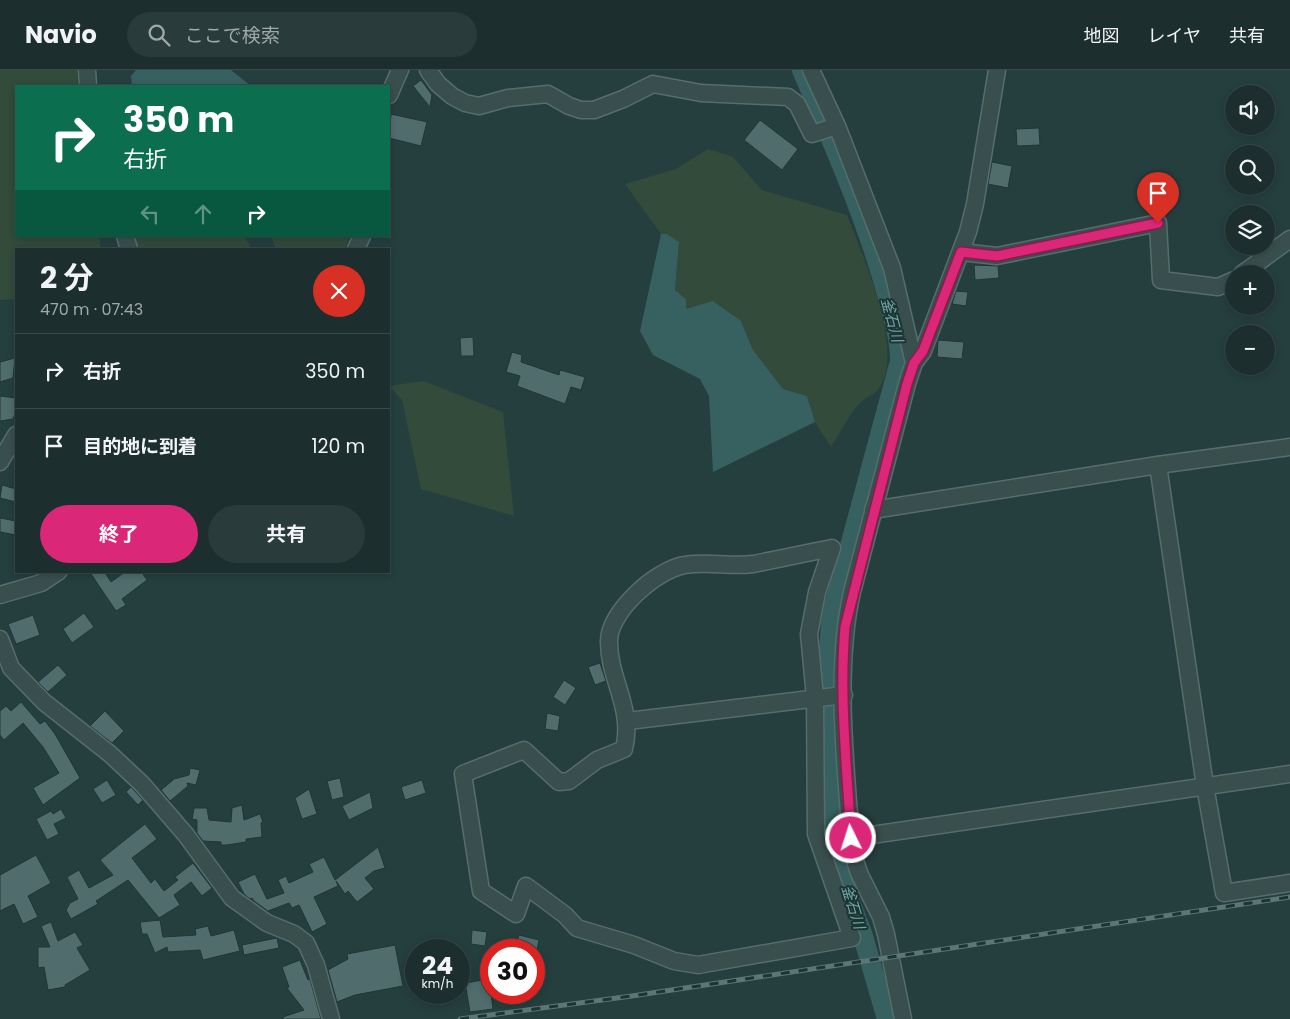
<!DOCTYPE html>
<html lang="ja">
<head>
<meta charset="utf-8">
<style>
  body { margin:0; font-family:Poppins,"Noto Sans JP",sans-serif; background:#293b3a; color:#f1f3f6; height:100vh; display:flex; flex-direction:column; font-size:19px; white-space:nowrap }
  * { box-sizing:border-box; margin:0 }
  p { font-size:16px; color:#a0a9aa }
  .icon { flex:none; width:28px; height:28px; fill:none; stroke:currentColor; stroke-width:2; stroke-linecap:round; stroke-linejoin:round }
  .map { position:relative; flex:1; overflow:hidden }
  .side { position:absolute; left:15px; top:178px; width:375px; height:325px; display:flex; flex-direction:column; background:#1c2f2e; border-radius:0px; box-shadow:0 2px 8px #0003,0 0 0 1px #3a4a4a }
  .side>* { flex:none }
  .hud { position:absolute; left:15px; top:15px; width:375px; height:152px; border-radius:0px; box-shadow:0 2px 8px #0003,0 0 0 1px #3a4a4a; background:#0b6e4f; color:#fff; overflow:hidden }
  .tools { position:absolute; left:1225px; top:15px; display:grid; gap:10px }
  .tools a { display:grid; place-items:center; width:50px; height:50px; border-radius:50%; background:#1c2f2e; box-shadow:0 2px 8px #0003,0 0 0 1px #3a4a4a; font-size:25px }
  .speed { position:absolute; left:405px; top:869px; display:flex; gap:10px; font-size:25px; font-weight:700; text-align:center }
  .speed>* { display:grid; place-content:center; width:65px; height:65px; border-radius:50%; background:#1c2f2e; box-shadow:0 2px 8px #0003,0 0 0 1px #3a4a4a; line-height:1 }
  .speed small { font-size:12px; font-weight:400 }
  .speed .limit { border:8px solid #d22; background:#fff; color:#111 }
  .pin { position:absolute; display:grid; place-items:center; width:42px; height:42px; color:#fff; margin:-51px -21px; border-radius:50% 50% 50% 0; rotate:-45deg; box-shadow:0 0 5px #0007 }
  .pin .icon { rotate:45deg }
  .me { position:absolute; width:55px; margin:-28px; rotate:356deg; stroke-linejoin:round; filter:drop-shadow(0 0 4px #0008) }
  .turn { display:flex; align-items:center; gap:18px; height:105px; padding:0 25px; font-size:22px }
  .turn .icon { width:65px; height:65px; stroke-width:2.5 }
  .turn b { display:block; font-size:35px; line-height:42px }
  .lanes { display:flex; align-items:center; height:48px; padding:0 25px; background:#0003; justify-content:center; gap:25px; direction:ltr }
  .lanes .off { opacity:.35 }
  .round { display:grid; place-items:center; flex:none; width:52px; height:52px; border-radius:26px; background:#293b3a }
  .overview { display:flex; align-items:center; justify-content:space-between; height:85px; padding:0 25px }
  h1 { font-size:30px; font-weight:700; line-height:38px }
  .action { display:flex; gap:10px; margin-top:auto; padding:10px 25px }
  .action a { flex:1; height:58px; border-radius:30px; background:#db2777; color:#fff; font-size:20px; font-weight:700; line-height:58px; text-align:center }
  .action a+a { background:#293b3a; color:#f1f3f6 }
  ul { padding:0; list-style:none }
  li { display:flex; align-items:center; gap:15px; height:75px; padding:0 25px; border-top:1px solid #3a4a4a }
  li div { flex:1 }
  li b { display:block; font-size:19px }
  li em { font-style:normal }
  header { display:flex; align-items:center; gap:30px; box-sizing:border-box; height:70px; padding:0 25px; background:#1c2f2e; border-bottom:1px solid #3a4a4a }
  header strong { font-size:24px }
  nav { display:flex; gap:28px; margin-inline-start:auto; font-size:18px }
  .search { width:350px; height:45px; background:#293b3a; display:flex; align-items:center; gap:12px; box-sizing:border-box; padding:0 18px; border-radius:28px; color:#a0a9aa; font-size:19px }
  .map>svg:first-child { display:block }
</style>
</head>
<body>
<header>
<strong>Navio</strong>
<div class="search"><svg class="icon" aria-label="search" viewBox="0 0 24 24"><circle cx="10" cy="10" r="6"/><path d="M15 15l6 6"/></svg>ここで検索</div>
<nav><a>地図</a><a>レイヤ</a><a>共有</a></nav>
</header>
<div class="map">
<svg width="1290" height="949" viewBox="0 0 1290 949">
  <rect width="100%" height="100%" fill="#253f3e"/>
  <!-- green -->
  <g fill="#324b3b">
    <polygon points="0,0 77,0 78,16 16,16 16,166 99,166 101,179 16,179 16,229 0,230"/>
    <path d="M708,79L733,87L762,120L847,145C862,183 902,274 882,313C874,328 869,324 860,333C849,345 840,363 831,377L815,352L807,326L783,319L753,280L741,251L686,240V229L675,220L679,172L667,164H661L625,114L676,99Z"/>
    <polygon points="130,166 244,166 252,179 132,179"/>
    <polygon points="271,166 350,166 345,179 276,179"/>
    <polygon points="423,311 503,342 514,446 421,419 402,330 389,316"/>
  </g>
  <!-- water -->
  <g fill="#366160">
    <polygon points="136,0 231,0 251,16 132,16 131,6"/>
    <polygon points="661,164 667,164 679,172 675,220 686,229 686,239 713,231 741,251 753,280 783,319 807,326 815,352 713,402 709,326 700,309 653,285 640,261"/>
  </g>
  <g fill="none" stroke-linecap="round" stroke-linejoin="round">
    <!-- river -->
    <path stroke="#366160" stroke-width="20" d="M802,0C833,74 866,147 887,224C893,247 900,268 900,291L834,535L831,553L827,606L829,701L834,778L847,824L862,863L887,949"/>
  </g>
  <!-- building -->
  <g fill="#506c6c" stroke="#203636">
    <polygon points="421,10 432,25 430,37 413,16"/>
    <polygon points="391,44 427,52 421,76 389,68"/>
    <polygon points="760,50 798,79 782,100 744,70"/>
    <polygon points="1039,58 1040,75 1017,76 1016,59"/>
    <polygon points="992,92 1012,96 1008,118 988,114"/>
    <polygon points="974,195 998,196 999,208 975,210"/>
    <polygon points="956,221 968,222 966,236 952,234"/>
    <polygon points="473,267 474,286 461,286 460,268"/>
    <polygon points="938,270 964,272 962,289 937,287"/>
    <polygon points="512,282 522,285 521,292 559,305 560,300 585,307 581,320 571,317 565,334 517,316 520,306 506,302"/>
    <polygon points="15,288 13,308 0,312 0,292"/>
    <polygon points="0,326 16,328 16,341 13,349 0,351"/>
    <polygon points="2,415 16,419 16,432 0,428"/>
    <polygon points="0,448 16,451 16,465 0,462"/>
    <polygon points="89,501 104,501 111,512 126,501 141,501 147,510 122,529 126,535 116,541"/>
    <polygon points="84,543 94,557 72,573 63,559"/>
    <polygon points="33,545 40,565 16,574 8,554"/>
    <polygon points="600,593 606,611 595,615 588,597"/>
    <polygon points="58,595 67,605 48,622 38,612"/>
    <polygon points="564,610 576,618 565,635 553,627"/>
    <polygon points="21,632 40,654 45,651 55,664 80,708 43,735 33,718 59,703 43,677 23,653 4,670 0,665 0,641 6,636 11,641"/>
    <polygon points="105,641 124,661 112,673 90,656"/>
    <polygon points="547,643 560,646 558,661 545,659"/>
    <polygon points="190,698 200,700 196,715 187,713 188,716 170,731 161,720 173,710 170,710 189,705"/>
    <polygon points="340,708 344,727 332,730 327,711"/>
    <polygon points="107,710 116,725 102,733 93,719"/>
    <polygon points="422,710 426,723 405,730 401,717"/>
    <polygon points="131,717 143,730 138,735 126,722"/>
    <polygon points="309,719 317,744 302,749 295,728"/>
    <polygon points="370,722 373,738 349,750 342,736"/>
    <polygon points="242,735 244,750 260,744 263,752 261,753 262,767 246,769 246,772 227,775 221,775 221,772 203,771 197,763 197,750 192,749 194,738 207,738 209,750 231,752 232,738"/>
    <polygon points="61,739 66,748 54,754 59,764 47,770 36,749 51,741 53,744"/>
    <polygon points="145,754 157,769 132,788 151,813 155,809 164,821 178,810 175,807 193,793 212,818 202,826 191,812 174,825 180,835 159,848 128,810 96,831 98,834 71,849 66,840 70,833 78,829 67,807 79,800 89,818 113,805 100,790"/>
    <polygon points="378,777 385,798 374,801 365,808 374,819 357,832 348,821 345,824 336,811 338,816 314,827 327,854 312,862 299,835 292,838 289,833 268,841 254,831 252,828 250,829 244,824 238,812 255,804 267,829 284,823 278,810 286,806 289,813 313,802 309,794 324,787 335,810"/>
    <polygon points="36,785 51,813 28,826 38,847 23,854 14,834 0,841 0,805"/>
    <polygon points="160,850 163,867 196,865 195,859 208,856 211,866 234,860 240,881 203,890 200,880 168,882 167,877 155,883 147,864 142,864 140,852"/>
    <polygon points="51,852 58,871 75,862 83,875 77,878 90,900 65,915 65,917 48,920 44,897 38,898 38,877 50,877 41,856"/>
    <polygon points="472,860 487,862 485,876 471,874"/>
    <polygon points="519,865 539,870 537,880 515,880"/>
    <polygon points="277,868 279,878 244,885 242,875"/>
    <polygon points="395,875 403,916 355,925 337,932 328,900 348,889 347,884"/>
    <polygon points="300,890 308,910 310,909 321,949 283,949 283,947 304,940 287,918 289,917 282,897"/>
    <polygon points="489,909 493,939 470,942 465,913"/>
  </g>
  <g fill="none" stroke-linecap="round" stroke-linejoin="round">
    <!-- minor casing -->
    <g stroke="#576d6d" stroke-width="19">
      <g id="minor">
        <polyline points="87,0 88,16"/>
        <polyline points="428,0 438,14 452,26 465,33 479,36 508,28 548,24 569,36 581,40 594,40 623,29 653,14 701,23 788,27 797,34 812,64 837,56"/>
        <polyline points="811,0 837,56 892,198 914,293"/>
        <polyline points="389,25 400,0"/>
        <polyline points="125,166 129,179"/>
        <polyline points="356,179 362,166"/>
        <polyline points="961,182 997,186 1158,153 1161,210 1218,217 1234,210"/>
        <polyline points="1242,204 1290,169"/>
        <polyline points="0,392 16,365"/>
        <polyline points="1158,395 1205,716 1224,823 1290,813"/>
        <polyline points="873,440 1158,395 1290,377"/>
        <path d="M832,478L817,522L809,564L815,627L816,764L852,868L698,895L674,891L634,875L577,858L565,845L526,816L516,844L481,821L463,704L524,680L559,712L569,711L597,690L624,679C634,638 609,610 609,572C608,542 657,499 685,495C707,491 731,497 753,494C779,489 806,483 832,478Z"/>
        <polyline points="0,525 41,513 59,501"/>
        <polyline points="0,569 11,598 44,632 110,684 142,714 186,765 232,828 267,853 294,864 306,873 316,895 331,949"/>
        <polyline points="628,651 844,625"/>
        <polyline points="851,768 1290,704"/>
        <path d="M903,949L886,864L881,847L859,803L852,781C846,700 834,602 852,522L907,314L914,293L923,281L968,162L975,134L997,0"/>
      </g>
    </g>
    <!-- minor -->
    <use href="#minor" stroke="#394f4e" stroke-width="16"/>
    <!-- rail casing -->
    <g stroke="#5c7675" stroke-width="5">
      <polyline id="rail" points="460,949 632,926 1290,827"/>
    </g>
    <!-- rail -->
    <use href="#rail" stroke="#1e3434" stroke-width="3" stroke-dasharray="9" stroke-linecap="butt"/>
  </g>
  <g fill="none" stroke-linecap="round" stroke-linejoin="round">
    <!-- route casing -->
    <g stroke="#8e194d" stroke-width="12">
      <path id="route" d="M851,768C847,698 839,627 845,557L907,314L914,293L923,281L961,182L997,186L1158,153"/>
    </g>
    <!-- route -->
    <use href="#route" stroke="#db2777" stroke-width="9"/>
  </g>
  <g text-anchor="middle" stroke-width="4" stroke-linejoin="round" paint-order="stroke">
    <!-- water labels -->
    <g font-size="15" font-style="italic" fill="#70a8a5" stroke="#1e3434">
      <text transform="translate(892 250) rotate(75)" y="5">釜石川</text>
      <text transform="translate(853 837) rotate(73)" y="5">釜石川</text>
    </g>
  </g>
</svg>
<div class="tools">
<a><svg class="icon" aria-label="sound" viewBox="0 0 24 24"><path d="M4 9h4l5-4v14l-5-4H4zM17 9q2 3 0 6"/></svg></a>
<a><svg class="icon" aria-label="search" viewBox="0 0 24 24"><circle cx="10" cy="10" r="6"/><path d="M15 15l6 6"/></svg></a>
<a><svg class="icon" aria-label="layers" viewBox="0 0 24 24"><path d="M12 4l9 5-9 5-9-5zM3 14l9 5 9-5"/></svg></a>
<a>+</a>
<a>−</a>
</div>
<div class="speed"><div>24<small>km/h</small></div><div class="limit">30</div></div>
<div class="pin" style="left:1158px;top:153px;background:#d93025"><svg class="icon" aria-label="arrive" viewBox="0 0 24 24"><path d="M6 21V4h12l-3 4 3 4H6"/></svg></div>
<svg class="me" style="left:851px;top:768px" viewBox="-20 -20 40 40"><circle r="17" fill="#db2777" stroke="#fff" stroke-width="3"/><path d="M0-11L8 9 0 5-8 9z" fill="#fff"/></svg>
<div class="hud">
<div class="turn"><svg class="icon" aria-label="right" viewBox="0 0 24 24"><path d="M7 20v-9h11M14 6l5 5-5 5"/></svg><div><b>350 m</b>右折</div></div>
<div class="lanes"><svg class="icon off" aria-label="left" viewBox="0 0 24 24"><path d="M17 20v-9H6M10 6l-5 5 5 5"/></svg><svg class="icon off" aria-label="ahead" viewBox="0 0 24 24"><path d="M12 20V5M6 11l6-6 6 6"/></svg><svg class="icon" aria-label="right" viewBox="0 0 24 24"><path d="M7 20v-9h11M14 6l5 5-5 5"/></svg></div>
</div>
<section class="side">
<div class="overview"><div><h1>2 分</h1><p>470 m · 07:43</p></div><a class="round" style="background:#d93025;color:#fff"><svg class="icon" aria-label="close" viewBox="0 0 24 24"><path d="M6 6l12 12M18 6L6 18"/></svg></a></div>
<ul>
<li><svg class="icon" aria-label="right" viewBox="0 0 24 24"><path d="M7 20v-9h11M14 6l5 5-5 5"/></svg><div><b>右折</b></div><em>350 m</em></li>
<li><svg class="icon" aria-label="arrive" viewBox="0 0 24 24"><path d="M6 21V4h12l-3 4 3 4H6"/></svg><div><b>目的地に到着</b></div><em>120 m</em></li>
</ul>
<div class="action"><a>終了</a><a>共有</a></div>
</section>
</div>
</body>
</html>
